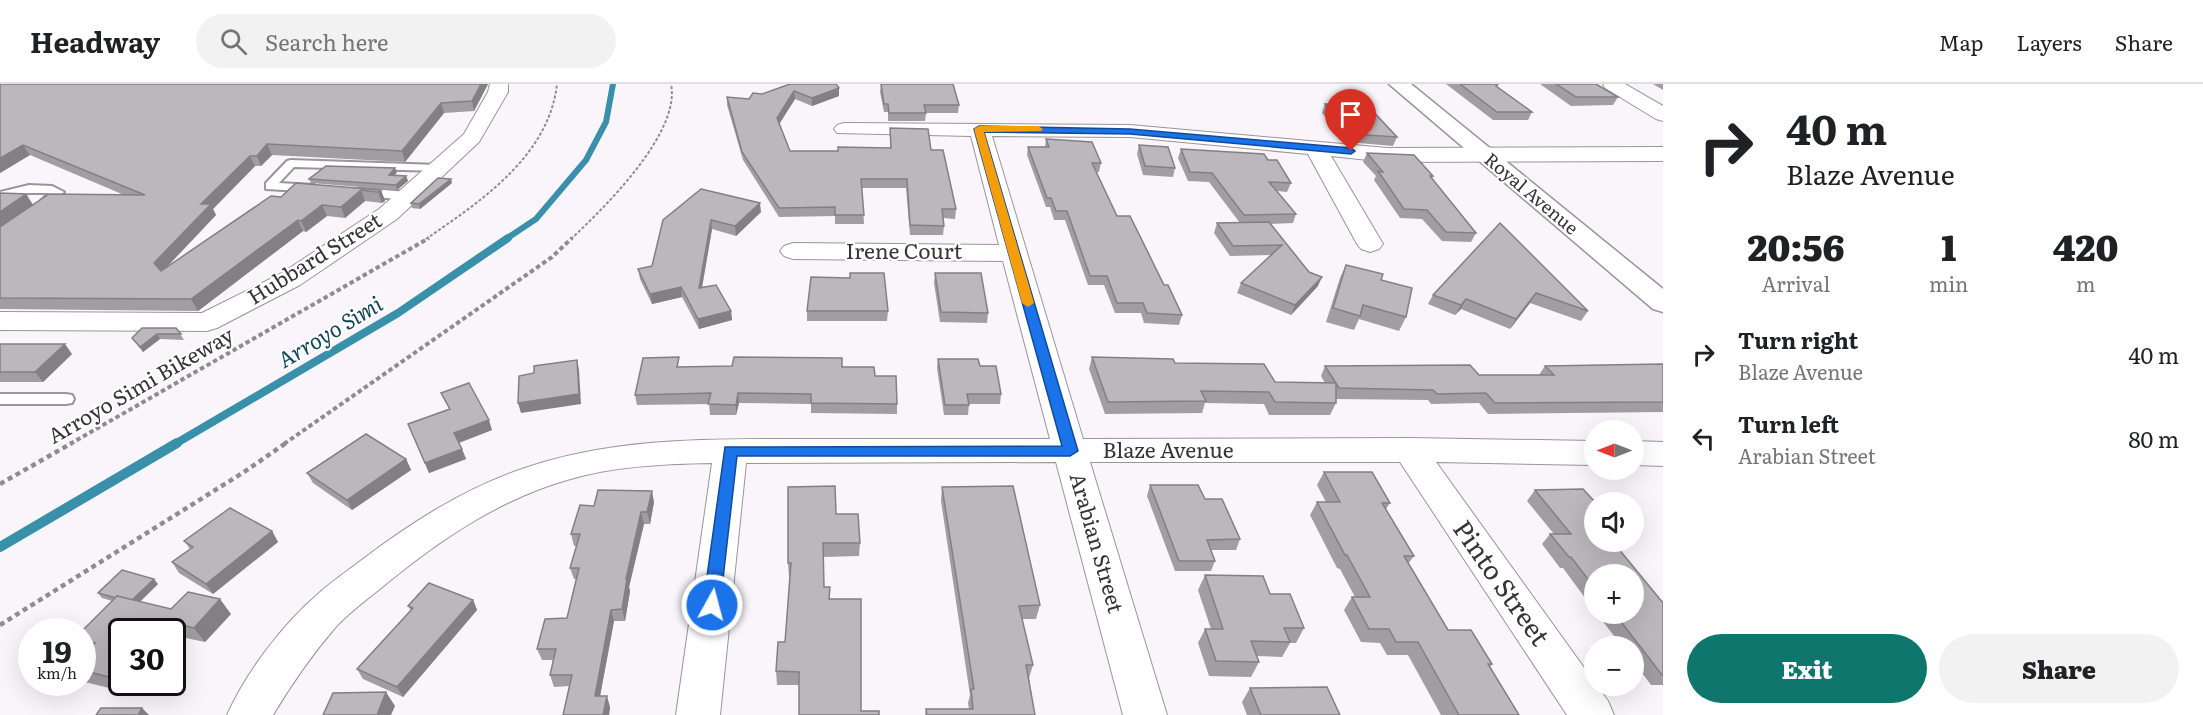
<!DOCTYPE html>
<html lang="en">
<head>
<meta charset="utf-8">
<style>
  body { margin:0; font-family:Literata,serif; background:#f2f2f2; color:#202124; height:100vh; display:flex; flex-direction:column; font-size:22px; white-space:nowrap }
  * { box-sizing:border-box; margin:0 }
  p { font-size:20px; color:#757577 }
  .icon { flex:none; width:33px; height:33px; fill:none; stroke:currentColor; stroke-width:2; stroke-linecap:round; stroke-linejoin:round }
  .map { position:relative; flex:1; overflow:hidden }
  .drawer { display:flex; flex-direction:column; background:#fff; width:540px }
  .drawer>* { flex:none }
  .top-card { background:#fff; color:#202124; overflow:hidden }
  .needle { width:39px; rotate:270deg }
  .controls { position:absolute; left:1584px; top:336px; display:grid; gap:12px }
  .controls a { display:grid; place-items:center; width:60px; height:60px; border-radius:50%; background:#fff; box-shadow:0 6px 24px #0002; font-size:30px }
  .speed { position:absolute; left:18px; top:534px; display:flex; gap:12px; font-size:30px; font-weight:700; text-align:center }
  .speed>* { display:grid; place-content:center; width:78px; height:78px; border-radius:50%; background:#fff; box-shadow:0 6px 24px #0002; line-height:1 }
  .speed small { font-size:15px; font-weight:400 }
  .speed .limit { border:3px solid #111; border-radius:9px; background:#fff; color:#111 }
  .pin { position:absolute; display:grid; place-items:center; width:51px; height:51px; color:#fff; margin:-62px -26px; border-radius:50% 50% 50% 0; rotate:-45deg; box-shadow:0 0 6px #0007 }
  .pin .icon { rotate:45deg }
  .me { position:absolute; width:66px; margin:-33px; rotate:7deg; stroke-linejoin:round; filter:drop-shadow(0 0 4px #0008) }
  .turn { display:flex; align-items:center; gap:21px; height:126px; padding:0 24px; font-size:27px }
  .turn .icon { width:78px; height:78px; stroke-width:2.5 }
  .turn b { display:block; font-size:42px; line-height:51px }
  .eta { display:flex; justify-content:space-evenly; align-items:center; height:102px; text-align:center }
  .eta b { font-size:36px; font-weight:800; line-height:42px }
  .action { display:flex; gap:12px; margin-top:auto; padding:12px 24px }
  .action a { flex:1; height:69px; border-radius:36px; background:#0f766e; color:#fff; font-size:24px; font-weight:800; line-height:69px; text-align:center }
  .action a+a { background:#f2f2f2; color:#202124 }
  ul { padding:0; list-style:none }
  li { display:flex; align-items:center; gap:18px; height:84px; padding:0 24px }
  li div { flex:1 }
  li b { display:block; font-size:22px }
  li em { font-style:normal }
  header { display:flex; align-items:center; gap:36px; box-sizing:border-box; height:84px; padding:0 30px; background:#fff; border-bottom:2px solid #e0e0e0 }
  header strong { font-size:28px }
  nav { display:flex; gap:33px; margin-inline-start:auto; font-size:21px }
  .search { width:420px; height:54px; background:#f2f2f2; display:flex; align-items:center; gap:15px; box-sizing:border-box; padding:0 21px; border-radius:33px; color:#757577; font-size:22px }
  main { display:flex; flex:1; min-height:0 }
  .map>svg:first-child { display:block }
</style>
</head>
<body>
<header>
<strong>Headway</strong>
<div class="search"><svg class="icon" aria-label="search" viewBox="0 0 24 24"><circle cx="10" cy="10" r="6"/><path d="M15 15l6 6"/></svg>Search here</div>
<nav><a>Map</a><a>Layers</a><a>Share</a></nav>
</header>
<main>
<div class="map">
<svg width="1663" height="631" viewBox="0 0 1663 631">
  <rect width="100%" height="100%" fill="#f9f5fb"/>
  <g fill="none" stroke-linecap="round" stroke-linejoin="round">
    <!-- stream-far2 -->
    <polyline stroke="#3990ab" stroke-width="6" points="506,155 536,135 586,76 606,38 613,0"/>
    <!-- stream-far1 -->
    <polyline stroke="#3990ab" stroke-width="8" points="175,360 398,229 508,154"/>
    <!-- stream -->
    <polyline stroke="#3990ab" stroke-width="10" points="0,463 177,359"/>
    <!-- lane casing -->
    <g stroke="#99959b" stroke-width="4">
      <g id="lane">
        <polygon points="291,76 439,81 445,84 439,87 294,83 279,99 314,101 320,105 318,108 266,105 266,99 287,77"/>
        <polygon points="29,101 52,102 64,108 43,128 39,129 33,125 49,109 29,109 0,116 0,108"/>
        <polygon points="360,104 407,108 413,112 407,116 356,111 354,108"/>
        <polygon points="0,310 66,310 72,311 74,315 72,319 66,320 0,320"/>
      </g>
    </g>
    <!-- street casing -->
    <g stroke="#99959b" stroke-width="2">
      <g id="street">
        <polygon points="490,0 508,0 508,8 479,58 397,135 300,201 217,244 207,247 0,246 0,228 202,229 282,189 379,125 464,50 488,8"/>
        <polygon points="1603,0 1625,0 1663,22 1663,37 1656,35 1605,4"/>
        <path d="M844,39L1130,41L1387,64L1663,63V77L1387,78L1331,72L1383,160L1379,165L1370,168L1361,165L1357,160L1308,70L1130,53L992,52L1083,355L1410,354L1594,357V381L1436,378L1608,617L1614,631H1567L1400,378H1090L1167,631H1123L1056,378L746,379L720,631H676L712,379C663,380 614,382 567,396C498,416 440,456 386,500C368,515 349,528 334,545C311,572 291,601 273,631H227C247,587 282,541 319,509C331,498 346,488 359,478C409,440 460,407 519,386C612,353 708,355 804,355C886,355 968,355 1050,355L1003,177L793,175L784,172L780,167L784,162L793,159L999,161L971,52L837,49L834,45L837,41Z"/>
        <polygon points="1634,357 1663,358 1663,382 1634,381"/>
      </g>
    </g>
    <!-- secondary casing -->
    <g stroke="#99959b" stroke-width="3">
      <polygon id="secondary" points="1389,0 1411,0 1663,205 1663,228 1653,225"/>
    </g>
    <!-- path-far2 -->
    <g stroke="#8f8c90" stroke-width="2" stroke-dasharray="3 2" stroke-linecap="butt">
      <path d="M426,155C481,117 549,72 557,0"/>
      <path d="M571,155C604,124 681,49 671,0"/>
    </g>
    <!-- path-far1 -->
    <g stroke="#8f8c90" stroke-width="4" stroke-dasharray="4.5 3" stroke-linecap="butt">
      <polyline points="70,360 429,154"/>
      <polyline points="284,360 552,173 572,154"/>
    </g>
    <!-- path -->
    <g stroke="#8f8c90" stroke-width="4.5" stroke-dasharray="5 4" stroke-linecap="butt">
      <polyline points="0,400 72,359"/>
      <polyline points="0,541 244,388 286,359"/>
    </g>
    <!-- lane -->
    <use href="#lane" fill="#fff" fill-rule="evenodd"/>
    <!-- street -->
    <use href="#street" fill="#fff" fill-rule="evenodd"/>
    <!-- secondary -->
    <use href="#secondary" fill="#fff" fill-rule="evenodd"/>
  </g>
  <!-- wall -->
  <g fill="#a19da2">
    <polygon points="0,0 488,0 474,27 444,29 405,78 272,71 261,82 255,82 213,125 216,131 166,184 281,113 296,99 381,106 385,117 382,119 365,117 345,134 327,132 306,148 303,147 198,227 0,225 0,109 26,110 33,121 124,111 30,71 0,89"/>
    <polygon points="790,0 839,4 839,12 812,22 795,15 779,40 790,67 838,67 890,64 890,44 931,66 956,125 955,135 943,134 944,142 943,151 910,151 906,104 862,104 864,140 835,140 835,132 779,133 743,76 727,21 727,13 749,15"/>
    <polygon points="881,0 959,21 958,29 926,29 925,37 888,37 888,28 884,28 880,8"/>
    <polygon points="1446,0 1499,0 1497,3 1532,28 1528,36 1493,36"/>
    <polygon points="1540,0 1596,0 1618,13 1613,21 1571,22"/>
    <polygon points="1653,0 1663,0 1663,6"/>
    <polygon points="1325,20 1397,53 1393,62 1347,58 1322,29"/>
    <polygon points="1046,55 1101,79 1099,88 1096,88 1117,132 1164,201 1182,231 1179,241 1144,239 1141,229 1115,229 1104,201 1088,201 1065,136 1054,136 1050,123 1046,123 1027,71 1028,63 1045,63"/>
    <polygon points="1139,61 1175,84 1173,93 1143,91 1137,70"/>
    <polygon points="1181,65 1268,76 1291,99 1287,108 1277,107 1296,130 1293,139 1270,140 1318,202 1291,231 1237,209 1241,199 1271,171 1230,172 1214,149 1217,139 1240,139 1209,98 1188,97 1178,74"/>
    <polygon points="1367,69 1433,92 1432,95 1476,149 1471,158 1442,157 1422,135 1400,134 1374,96 1376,92 1363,78"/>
    <polygon points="397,88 394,92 406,92 408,97 397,106 311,99 309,95"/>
    <polygon points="452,99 420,125 412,124 411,119"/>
    <polygon points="761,128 736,152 712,145 702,204 731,227 732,236 699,245 682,213 652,220 640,195 638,185 652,182 663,136"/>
    <polygon points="1500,139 1588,227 1581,237 1530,219 1510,245 1461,225 1455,231 1428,220 1433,211"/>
    <polygon points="1346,181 1381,196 1406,233 1399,247 1359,235 1354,246 1326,238 1340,194"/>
    <polygon points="935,189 988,229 987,239 940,238 934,199"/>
    <polygon points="850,194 888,227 887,237 807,237 807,227"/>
    <polygon points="176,244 184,256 160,255 143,268 132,254"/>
    <polygon points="0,260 72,270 43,298 0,298"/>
    <polygon points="1092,273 1175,279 1275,298 1325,299 1321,292 1325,282 1479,291 1539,291 1545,282 1663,280 1663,328 1488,330 1479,319 1431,320 1428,316 1336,315 1336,319 1330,331 1269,331 1264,320 1205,319 1202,329 1105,330 1089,285"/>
    <polygon points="938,275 980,282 1001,310 1000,320 969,320 968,331 944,331 937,284"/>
    <polygon points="680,283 842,283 875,292 897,320 897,330 811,329 811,320 739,319 736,331 710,331 709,320 637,321 635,311"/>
    <polygon points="441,309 492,346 459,359 466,375 429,389 408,340 449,325"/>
    <polygon points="406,375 411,386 352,426 313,399 307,389"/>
    <polygon points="1324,388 1390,419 1386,425 1414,472 1408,480 1448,546 1492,580 1490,583 1519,631 1441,631 1408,571 1387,571 1380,559 1361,558 1344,526 1352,513 1355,513 1340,485 1337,484 1310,431 1317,418 1326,418 1317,401"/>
    <polygon points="1150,401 1205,415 1240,455 1236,466 1211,466 1215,477 1211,487 1175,487 1147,412"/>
    <polygon points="942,403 1040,521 1036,535 1022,535 1033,581 1029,594 1035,631 925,631 926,625 969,625 968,619 970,611 941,417"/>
    <polygon points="1535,406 1628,458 1620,467 1663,519 1663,601 1651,601 1634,578 1634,562 1622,562 1597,530 1634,530 1594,490 1594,526 1563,484 1560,484 1542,460 1550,450 1554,450 1527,417"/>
    <polygon points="654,418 650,440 644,440 629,503 630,507 625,537 614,537 600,612 610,623 609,631 563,631 569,602 554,603 550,591 553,576 542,576 537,565 567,534 576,495 574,495 570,484 577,462 574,462 571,450 594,422"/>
    <polygon points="836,430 860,459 859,472 823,473 799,631 799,601 777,601 776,587 785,558 790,493 789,493 788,479"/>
    <polygon points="272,447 278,458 213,510 179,489 172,478 190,465 184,457"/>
    <polygon points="1205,491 1270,510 1304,544 1296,559 1290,559 1282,573 1257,572 1259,578 1251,593 1209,592 1198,559 1205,545 1211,545 1198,506"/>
    <polygon points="158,500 140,518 171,525 231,530 205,558 186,554 122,548 122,598 144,598 133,610 85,598 82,595 82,571 87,567 82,563 82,548 112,517 102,514 98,509"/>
    <polygon points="473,516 477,526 403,613 363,595 357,585 411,527 408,522"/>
    <polygon points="1250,604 1340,631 1247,631 1242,618"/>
  </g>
  <!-- shaded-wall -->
  <g fill="#838084">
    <polygon points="481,0 488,0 474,27 472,17"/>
    <polygon points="839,4 839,12 812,22 812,14"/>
    <polygon points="794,7 795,15 778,42 777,34"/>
    <polygon points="441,19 444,29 405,78 402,67"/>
    <polygon points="267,60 272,71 261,82 257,72"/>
    <polygon points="23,61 30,71 0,89 0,74"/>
    <polygon points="250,72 255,82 213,125 216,131 160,190 154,179 201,120"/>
    <polygon points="395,84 397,88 391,96 389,91"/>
    <polygon points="406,92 408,97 397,106 396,101"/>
    <polygon points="451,95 452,99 420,125 419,120"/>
    <polygon points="361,106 365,117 345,134 341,123"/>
    <polygon points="381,106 385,117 382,119 378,108"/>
    <polygon points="26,110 33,121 0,145 0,128"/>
    <polygon points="760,119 761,128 736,152 735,142"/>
    <polygon points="322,121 327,132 306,148 301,137"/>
    <polygon points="298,136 303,147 198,227 191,215"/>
    <polygon points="711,136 712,145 700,214 699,204"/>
    <polygon points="1322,193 1318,202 1291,231 1295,221"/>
    <polygon points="681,203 682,213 652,220 650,210"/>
    <polygon points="1536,209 1530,219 1510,245 1516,235"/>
    <polygon points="1466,215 1461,225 1455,231 1461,221"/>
    <polygon points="731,227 732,236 699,245 698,235"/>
    <polygon points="157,250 160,255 143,268 140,263"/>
    <polygon points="65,260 72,270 43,298 35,288"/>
    <polygon points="577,276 579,286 581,320 521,329 518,319"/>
    <polygon points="738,309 739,319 736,331 736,321"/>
    <polygon points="489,336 492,346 458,359 454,349"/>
    <polygon points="462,365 466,375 429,389 425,379"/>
    <polygon points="406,375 411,386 352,426 347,416"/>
    <polygon points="652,407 654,418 650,440 647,428"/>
    <polygon points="641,428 644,440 629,503 630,507 625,537 622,525 626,495"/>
    <polygon points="272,447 278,458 213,510 206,500"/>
    <polygon points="154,495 158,500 134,523 130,518"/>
    <polygon points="220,515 231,530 205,558 194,544"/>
    <polygon points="473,516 477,526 403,613 397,603"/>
    <polygon points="611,526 614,537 598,623 595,612"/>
    <polygon points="174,539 186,554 172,568 172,548 166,548"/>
    <polygon points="122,598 144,598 133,610"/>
    <polygon points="386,608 395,622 391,631 377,631"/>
    <polygon points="607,612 610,623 609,631 603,631"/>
    <polygon points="142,624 149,631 138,631"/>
  </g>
  <!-- building -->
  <g fill="#bbb7bc" stroke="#838084" stroke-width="1.5">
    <polygon points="0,0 481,0 472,17 441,19 402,67 267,60 257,72 250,72 201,120 211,120 154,179 161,187 271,112 281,113 296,99 381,106 378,108 361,106 341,123 322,121 301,137 298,136 191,215 0,214 0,143 49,110 145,111 23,61 0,74"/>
    <polygon points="790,0 836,0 839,4 812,14 794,7 777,34 790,67 838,67 838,63 891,64 890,44 928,45 931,66 943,66 956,125 942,125 944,142 910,141 907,95 861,95 864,131 835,131 835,123 779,124 742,68 727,13 749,15 753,9 762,10"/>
    <polygon points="881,0 953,0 959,21 924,21 926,29 889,29 888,20 884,20"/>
    <polygon points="1460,0 1497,0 1496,2 1532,28 1497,28"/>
    <polygon points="1556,0 1596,0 1618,13 1576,13"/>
    <polygon points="1325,20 1367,21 1397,53 1350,50"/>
    <polygon points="1046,55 1092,58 1101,79 1092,79 1117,132 1130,132 1164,201 1168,201 1182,231 1147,229 1143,219 1117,219 1107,192 1090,192 1067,127 1056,127 1051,114 1047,114 1028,63 1049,63"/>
    <polygon points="1139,61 1168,63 1175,84 1145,82"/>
    <polygon points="1181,65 1264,70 1268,76 1277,76 1291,99 1269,98 1296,130 1244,131 1212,89 1190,88"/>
    <polygon points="1367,69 1414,71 1433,92 1430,92 1476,149 1446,148 1427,126 1404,125 1378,87 1383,88"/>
    <polygon points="326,82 395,84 389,91 406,92 396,101 309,95"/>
    <polygon points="438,94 451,95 419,120 411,119"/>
    <polygon points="701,105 760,119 735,142 711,136 699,204 716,201 731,227 698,235 681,203 650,210 638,185 652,182 663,136"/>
    <polygon points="0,109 26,110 0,128"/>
    <polygon points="1269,138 1309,188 1322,193 1295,221 1241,199 1282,161 1233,162 1217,139"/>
    <polygon points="1500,139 1588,227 1536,209 1516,235 1466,215 1461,221 1433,211"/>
    <polygon points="1346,181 1383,190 1381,196 1412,204 1406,233 1363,221 1360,232 1333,224"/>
    <polygon points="850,189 884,189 888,227 807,227 811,193 850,194"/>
    <polygon points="935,189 981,189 988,229 941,228"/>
    <polygon points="142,244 176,244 181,250 157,250 140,263 132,254"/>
    <polygon points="0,260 65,260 35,288 0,288"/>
    <polygon points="679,273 677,283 732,282 734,273 842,274 842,283 874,283 875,292 896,292 897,320 811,319 811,310 738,309 736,321 708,320 711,309 635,311 643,274"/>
    <polygon points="1092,273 1173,275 1175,279 1264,280 1275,298 1336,299 1336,319 1275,318 1269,308 1201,307 1206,317 1108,318"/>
    <polygon points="938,275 978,275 980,282 996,282 1001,310 967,310 969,321 945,321"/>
    <polygon points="577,276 579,310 518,319 519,292 534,289 534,282"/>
    <polygon points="1663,280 1663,318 1495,319 1486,309 1437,310 1433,306 1339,304 1325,282 1470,281 1479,291 1554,291 1545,282"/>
    <polygon points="469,299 489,336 454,349 462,365 425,379 408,340 450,325 441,309"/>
    <polygon points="366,350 406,375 347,416 307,389"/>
    <polygon points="1324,388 1372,388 1390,419 1382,419 1414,472 1404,472 1448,546 1471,546 1492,580 1488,580 1519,631 1459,631 1418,558 1396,558 1389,545 1369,545 1352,513 1370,513 1347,471 1345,471 1317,418 1340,418"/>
    <polygon points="1150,401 1198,401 1205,415 1222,415 1240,455 1207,456 1215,477 1179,477"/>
    <polygon points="835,402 836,430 858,430 860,459 823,459 824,503 830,503 829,515 861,515 861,627 879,627 879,631 799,631 799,588 776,587 778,558 785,558 791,479 788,479 788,403"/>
    <polygon points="1013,402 1040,521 1019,522 1033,581 1026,581 1035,631 927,631 926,625 973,625 971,605 974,605 942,403"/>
    <polygon points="1583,405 1595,418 1594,458 1628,458 1613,458 1663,519 1663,591 1662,591 1615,530 1634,530 1634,490 1594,490 1594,503 1571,473 1569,473 1550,450 1571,450 1535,406"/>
    <polygon points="598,406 652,407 647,428 641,428 626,495 627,495 622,525 611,526 595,612 607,612 603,631 563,631 572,591 550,591 556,565 537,565 545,535 567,534 579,484 570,484 580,450 571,450 580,421 594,422"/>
    <polygon points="230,424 272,447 206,500 172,478 193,463 184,457"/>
    <polygon points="122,486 154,495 132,516 117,512 116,514 98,509"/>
    <polygon points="1205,491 1263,492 1270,510 1290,510 1304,544 1284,544 1290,558 1251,557 1259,578 1216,577 1205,545 1223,545"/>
    <polygon points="429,499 473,516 397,603 357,585 413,524 408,522"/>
    <polygon points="188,508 220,515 194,544 174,539 166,548 122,548 122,595 120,596 82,586 82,571 95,559 82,556 82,548 81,548 117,512 171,525"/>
    <polygon points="1327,603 1340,631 1261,631 1250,604"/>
    <polygon points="386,608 377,631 323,631 333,609"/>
    <polygon points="101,624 142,624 138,631 96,631"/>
  </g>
  <!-- route -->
  <polygon fill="#1a73e8" stroke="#114b97" stroke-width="1.5" points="979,42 1130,45 1351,64 1355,67 1351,70 1130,50 984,48 1078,367 1070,372 737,372 720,521 718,526 712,528 706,526 703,521 725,363 1062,362 974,45"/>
  <!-- slow -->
  <polygon fill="#f59e0b" points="1038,42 1043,45 1041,47 984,48 1034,219 1028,223 1022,219 974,45 979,42"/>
  <g text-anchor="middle" stroke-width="4.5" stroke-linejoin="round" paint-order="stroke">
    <!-- far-street labels -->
    <g font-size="18" fill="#353436" stroke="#fff">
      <text transform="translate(1531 110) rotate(40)" y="6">Royal Avenue</text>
    </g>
    <!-- street labels -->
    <g font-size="21" fill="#353436" stroke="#fff">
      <text x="904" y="175">Irene Court</text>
      <text transform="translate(315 175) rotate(-32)" y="7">Hubbard Street</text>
      <text transform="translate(141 302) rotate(-30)" y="7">Arroyo Simi Bikeway</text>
      <text x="1168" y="374">Blaze Avenue</text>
      <text transform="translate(1096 459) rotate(74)" y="7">Arabian Street</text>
    </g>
    <!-- water labels -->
    <g font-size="22" font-style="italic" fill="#144857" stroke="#fff">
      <text transform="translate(330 248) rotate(-31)" y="8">Arroyo Simi</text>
    </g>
    <!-- near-street labels -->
    <g font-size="26" fill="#353436" stroke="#fff">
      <text transform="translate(1501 499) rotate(55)" y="9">Pinto Street</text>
    </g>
  </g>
</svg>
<div class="controls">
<a><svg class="needle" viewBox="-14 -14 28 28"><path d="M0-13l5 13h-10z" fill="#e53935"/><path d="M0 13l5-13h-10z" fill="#757577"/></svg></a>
<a><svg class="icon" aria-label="sound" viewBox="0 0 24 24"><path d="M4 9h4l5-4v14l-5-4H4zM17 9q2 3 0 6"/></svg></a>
<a>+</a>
<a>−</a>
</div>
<div class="speed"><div>19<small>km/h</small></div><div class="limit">30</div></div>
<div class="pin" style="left:1351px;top:67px;background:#d93025"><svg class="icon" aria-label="arrive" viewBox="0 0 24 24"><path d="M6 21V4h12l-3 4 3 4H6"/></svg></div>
<svg class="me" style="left:712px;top:521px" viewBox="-20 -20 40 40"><circle r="17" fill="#1a73e8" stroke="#fff" stroke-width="3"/><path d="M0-11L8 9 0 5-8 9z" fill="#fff"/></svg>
</div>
<section class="drawer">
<div class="top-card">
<div class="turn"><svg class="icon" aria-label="right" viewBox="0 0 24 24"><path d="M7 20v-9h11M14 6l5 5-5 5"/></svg><div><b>40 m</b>Blaze Avenue</div></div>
</div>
<div class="eta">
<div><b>20:56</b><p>Arrival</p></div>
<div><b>1</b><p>min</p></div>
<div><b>420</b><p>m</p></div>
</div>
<ul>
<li><svg class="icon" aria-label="right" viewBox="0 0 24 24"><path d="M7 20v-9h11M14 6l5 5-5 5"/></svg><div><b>Turn right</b><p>Blaze Avenue</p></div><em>40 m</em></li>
<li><svg class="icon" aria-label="left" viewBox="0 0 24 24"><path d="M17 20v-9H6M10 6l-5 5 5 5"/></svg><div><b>Turn left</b><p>Arabian Street</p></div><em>80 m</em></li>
</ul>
<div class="action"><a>Exit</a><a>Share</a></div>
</section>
</main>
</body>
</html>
